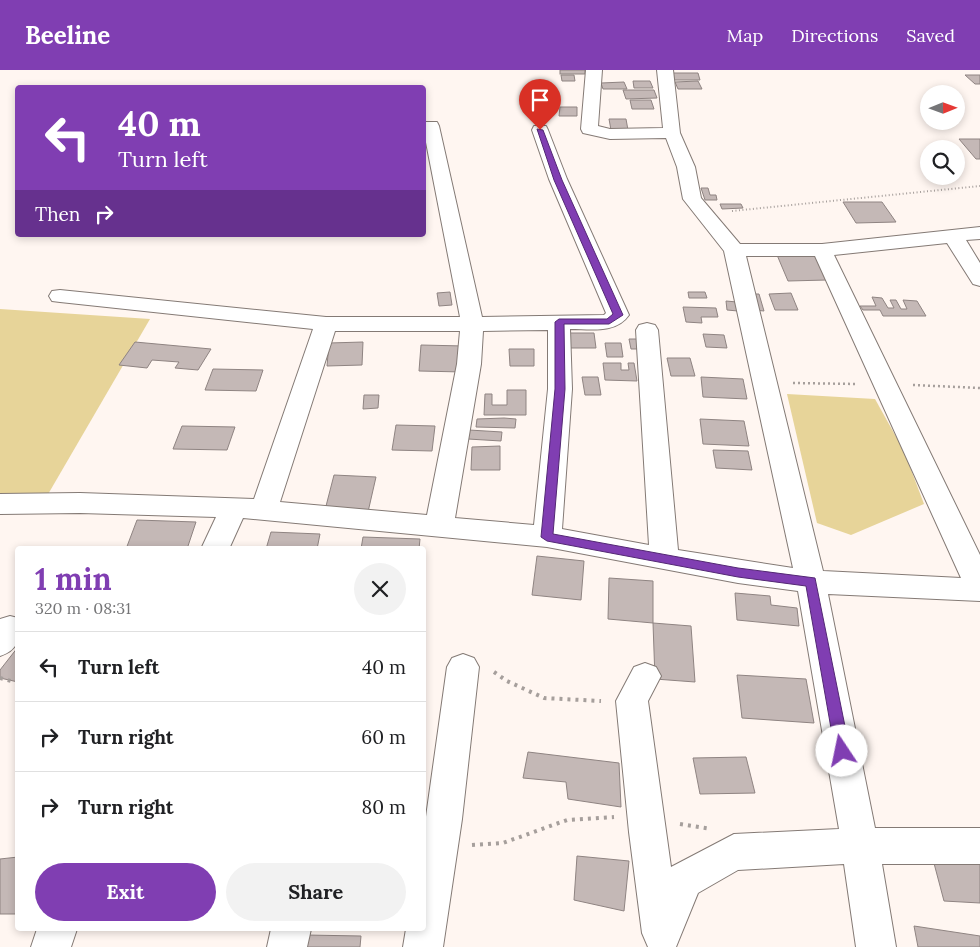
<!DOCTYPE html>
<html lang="en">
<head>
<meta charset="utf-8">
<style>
  body { margin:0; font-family:Lora,serif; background:#f2f2f2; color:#202124; height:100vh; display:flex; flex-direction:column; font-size:19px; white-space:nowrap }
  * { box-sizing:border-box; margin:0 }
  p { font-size:16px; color:#757577 }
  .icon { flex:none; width:28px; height:28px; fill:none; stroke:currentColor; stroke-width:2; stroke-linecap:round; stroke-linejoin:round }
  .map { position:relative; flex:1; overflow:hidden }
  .side { position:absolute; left:15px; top:476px; width:411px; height:385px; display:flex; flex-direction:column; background:#fff; border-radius:5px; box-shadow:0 2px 8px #0003 }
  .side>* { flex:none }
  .hud { position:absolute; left:15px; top:15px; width:411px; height:152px; border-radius:5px; box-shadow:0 2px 8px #0003; background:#803eb2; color:#fff; overflow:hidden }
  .needle { width:32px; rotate:89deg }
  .buttons { position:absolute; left:920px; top:15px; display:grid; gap:10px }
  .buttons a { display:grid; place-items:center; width:45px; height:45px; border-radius:50%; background:#fff; box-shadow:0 2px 8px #0003; font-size:25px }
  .pin { position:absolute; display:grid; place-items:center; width:42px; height:42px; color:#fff; margin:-51px -21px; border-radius:50% 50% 50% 0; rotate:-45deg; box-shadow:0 0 5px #0007 }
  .pin .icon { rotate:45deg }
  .me { position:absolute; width:55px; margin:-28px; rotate:349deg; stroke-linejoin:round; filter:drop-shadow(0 0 4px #0008) }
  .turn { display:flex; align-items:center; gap:18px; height:105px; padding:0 20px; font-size:22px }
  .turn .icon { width:65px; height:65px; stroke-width:2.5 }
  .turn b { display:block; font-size:35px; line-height:42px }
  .then { display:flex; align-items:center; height:48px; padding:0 20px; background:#0003; gap:10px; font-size:19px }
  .round { display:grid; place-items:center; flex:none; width:52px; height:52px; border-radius:26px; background:#f2f2f2 }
  .summary { display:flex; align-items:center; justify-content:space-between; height:85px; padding:0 20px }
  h1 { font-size:30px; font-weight:700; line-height:38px; color:#803eb2 }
  .button { display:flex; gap:10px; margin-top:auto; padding:10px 20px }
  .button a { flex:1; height:58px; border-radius:30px; background:#803eb2; color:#fff; font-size:20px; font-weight:700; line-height:58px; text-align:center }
  .button a+a { background:#f2f2f2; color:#202124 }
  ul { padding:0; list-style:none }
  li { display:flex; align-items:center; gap:15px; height:70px; padding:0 20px; border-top:1px solid #e0e0e0 }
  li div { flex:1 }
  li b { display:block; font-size:19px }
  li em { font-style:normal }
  header { display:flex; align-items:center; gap:30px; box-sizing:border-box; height:70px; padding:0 25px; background:#803eb2; color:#fff }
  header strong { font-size:24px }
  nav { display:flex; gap:28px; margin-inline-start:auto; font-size:18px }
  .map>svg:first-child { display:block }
</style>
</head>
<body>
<header>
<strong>Beeline</strong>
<nav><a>Map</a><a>Directions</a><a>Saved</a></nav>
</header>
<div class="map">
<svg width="980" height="877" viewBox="0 0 980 877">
  <rect width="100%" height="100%" fill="#fff6f1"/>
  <!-- green -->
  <g fill="#e7d499">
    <polygon points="0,239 150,249 47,426 0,430"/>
    <polygon points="787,324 875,329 904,381 924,434 851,465 817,453"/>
  </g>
  <!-- building -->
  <g fill="#c4b8b6" stroke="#8f8482">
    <rect x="560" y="0" width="25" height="4"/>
    <polygon points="672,3 698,3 700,10 674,10"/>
    <polygon points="561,5 574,5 575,11 562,11"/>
    <polygon points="965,5 980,5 980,14 975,14"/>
    <polygon points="633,11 650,11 653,18 634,18"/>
    <polygon points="698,11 702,19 678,19 675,12"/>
    <polygon points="624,12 627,19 603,19 601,13"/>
    <polygon points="623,20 654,20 657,28 626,29"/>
    <polygon points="630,30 651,30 654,39 632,39"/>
    <polygon points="560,37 577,37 577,46 559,46"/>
    <polygon points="609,49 626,49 628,60 611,60"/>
    <polygon points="959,69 980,69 980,89 976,89"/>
    <polygon points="701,118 708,118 710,125 716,125 717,130 705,130"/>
    <polygon points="843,132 882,132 896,152 856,153"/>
    <polygon points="720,134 741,134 743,138 722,139"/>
    <polygon points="777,185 815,185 827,210 788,211"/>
    <polygon points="450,222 452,235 439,236 437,223"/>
    <polygon points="688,222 705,222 707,228 689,228"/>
    <polygon points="791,223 798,240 775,240 769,224"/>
    <polygon points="754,224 759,224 764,241 754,240"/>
    <polygon points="872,227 882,228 888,238 894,238 890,230 896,230 901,239 907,239 903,230 917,231 926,246 883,246 880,240 863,240 860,236 876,236"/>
    <polygon points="726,231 737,232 738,241 727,240"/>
    <polygon points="683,237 716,238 718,247 701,247 702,253 686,252"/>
    <polygon points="569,263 594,263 596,278 570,278"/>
    <polygon points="703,264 724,265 727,278 706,277"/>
    <polygon points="629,269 639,269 641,279 631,279"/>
    <polygon points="135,272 211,279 198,300 175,298 179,292 152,290 147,298 119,295"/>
    <polygon points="363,272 362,295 327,296 329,273"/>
    <polygon points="605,273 621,273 623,287 607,287"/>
    <polygon points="421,275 464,276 463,302 419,301"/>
    <polygon points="509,279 534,279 534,296 510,296"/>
    <polygon points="667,288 690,288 695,306 671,306"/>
    <polygon points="603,293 621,293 621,300 629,300 628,293 634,293 637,311 605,310"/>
    <polygon points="213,299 263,300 256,321 205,320"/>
    <polygon points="582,307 598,307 601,325 585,325"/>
    <polygon points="701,307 743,309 747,329 703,327"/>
    <polygon points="507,320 526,320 526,345 484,345 485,324 492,324 492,335 507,335"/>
    <polygon points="364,325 379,325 378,338 363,339"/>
    <polygon points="504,348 516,349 515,358 476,357 477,349"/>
    <polygon points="700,349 744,351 749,376 703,374"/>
    <polygon points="396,355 435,356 432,381 392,380"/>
    <polygon points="182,356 235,357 227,380 173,379"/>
    <polygon points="469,360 502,362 501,371 468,369"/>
    <polygon points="500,376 500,400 471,400 472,377"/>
    <polygon points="713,380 748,381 752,400 716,398"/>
    <polygon points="334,405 376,407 368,442 325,440"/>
    <polygon points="137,450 196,452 187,479 126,479"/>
    <polygon points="271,462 320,464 317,479 266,479"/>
    <polygon points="363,467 420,469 419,479 361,479"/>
    <polygon points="537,486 584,491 581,530 532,525"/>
    <polygon points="609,508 653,511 653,553 608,549"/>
    <polygon points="735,523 770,526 771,535 797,538 799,556 737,550"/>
    <polygon points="653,553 691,556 695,612 655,609"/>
    <polygon points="18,577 18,612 0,608 0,600"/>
    <polygon points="737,605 806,609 814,653 742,648"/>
    <polygon points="528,682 619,693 621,737 568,729 566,712 523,708"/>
    <polygon points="746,687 755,723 700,724 693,688"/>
    <polygon points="931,782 980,785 980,833 944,831"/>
    <polygon points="577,786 629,791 624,841 574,830"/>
    <polygon points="18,787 18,844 0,844 0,789"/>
    <polygon points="914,856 980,866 980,877 918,877"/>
    <polygon points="306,865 361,866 360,877 304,877"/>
  </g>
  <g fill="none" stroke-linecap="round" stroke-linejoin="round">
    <!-- street casing -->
    <g stroke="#847a75" stroke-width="2">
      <g id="street">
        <path d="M586,0H602L598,56L610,59L663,58L657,0H673L680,63L695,97L701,128L740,174H822L980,157V169L966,170L980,193V216L973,214L947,173L834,185L980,485V531L828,524L875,758H980V794H882L896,877H856L844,794L738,800L698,823L676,877H648L642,863L629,762L616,631L634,597L645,593L656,597L661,606L648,631L671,797L734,764L839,759L798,521L738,513L547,477L243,448L229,479H201L216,447L80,443L0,444V424L80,423L254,429L313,259L60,232L52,231L49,226L52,221L60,220L326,247H460L424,62L425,52H437L439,56L482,247L604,245L606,243L549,109L532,60L534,56H546L548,60L567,109L629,245C616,264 591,259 570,259L572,319L562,459L649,475L636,260L639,255L647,253L655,255L658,260L678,480L793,498L724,181L683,129L677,97L666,68L610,69L583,63L581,59ZM746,186H815L961,508L823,501ZM548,260V319L534,455L455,448L481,294L483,261ZM335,261H460L457,294L427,445L280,432Z"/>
        <path d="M10,546L18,548C18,568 21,579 0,586V549Z"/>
        <polygon points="463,584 474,588 479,597 462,749 443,877 403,877 406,859 424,859 424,761 447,597 452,588"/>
        <polygon points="37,859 77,859 71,877 31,877"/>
        <polygon points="271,859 311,859 307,877 267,877"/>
      </g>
    </g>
    <!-- path-far2 -->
    <polyline stroke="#a69f9c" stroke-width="2" stroke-dasharray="1 2.5" stroke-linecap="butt" points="732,141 980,116"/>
    <!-- path-far1 -->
    <g stroke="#a69f9c" stroke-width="2.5" stroke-dasharray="2 3" stroke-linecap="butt">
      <polyline points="793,313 857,314"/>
      <polyline points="913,315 980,318"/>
    </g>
    <!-- path -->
    <g stroke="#a69f9c" stroke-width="4" stroke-dasharray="3 5" stroke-linecap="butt">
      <polyline points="494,602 507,611 544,628 601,631"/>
      <polyline points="0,608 18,613"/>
      <polyline points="680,754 711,759"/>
      <polyline points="472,775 503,773 567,750 614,747"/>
    </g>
    <!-- street -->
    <use href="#street" fill="#fff" fill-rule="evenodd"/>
  </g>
  <!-- route -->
  <polygon fill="#803eb2" stroke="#532874" points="537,59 543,60 562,110 623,245 609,254 564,254 565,319 553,464 738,498 815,508 850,681 848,686 842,688 837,686 835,681 806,516 738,507 547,471 541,467 555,319 555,252 559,249 607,249 613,244 554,110"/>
</svg>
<div class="buttons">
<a><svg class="needle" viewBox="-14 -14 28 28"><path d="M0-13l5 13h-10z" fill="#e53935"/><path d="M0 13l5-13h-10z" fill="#757577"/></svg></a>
<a><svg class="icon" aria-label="search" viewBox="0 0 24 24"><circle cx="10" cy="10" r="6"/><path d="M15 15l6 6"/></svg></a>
</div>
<div class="pin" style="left:540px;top:60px;background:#d93025"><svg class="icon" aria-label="arrive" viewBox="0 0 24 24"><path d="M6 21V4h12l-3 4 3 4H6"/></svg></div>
<svg class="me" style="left:842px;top:681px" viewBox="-20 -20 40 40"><circle r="19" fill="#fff"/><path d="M0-13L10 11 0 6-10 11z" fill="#803eb2"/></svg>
<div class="hud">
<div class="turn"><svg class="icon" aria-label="left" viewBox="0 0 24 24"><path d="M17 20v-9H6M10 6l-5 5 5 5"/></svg><div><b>40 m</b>Turn left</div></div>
<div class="then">Then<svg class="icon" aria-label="right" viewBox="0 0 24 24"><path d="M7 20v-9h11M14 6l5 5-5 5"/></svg></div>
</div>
<section class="side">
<div class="summary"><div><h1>1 min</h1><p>320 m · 08:31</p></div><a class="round"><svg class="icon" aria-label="close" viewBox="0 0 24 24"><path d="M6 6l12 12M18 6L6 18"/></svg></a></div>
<ul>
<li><svg class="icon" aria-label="left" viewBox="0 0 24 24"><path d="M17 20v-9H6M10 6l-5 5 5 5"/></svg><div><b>Turn left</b></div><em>40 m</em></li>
<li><svg class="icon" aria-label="right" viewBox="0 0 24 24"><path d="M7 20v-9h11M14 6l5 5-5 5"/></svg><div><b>Turn right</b></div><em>60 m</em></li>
<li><svg class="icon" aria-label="right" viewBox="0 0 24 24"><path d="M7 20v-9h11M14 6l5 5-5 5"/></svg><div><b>Turn right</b></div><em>80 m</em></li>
</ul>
<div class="button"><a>Exit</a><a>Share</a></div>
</section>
</div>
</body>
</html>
